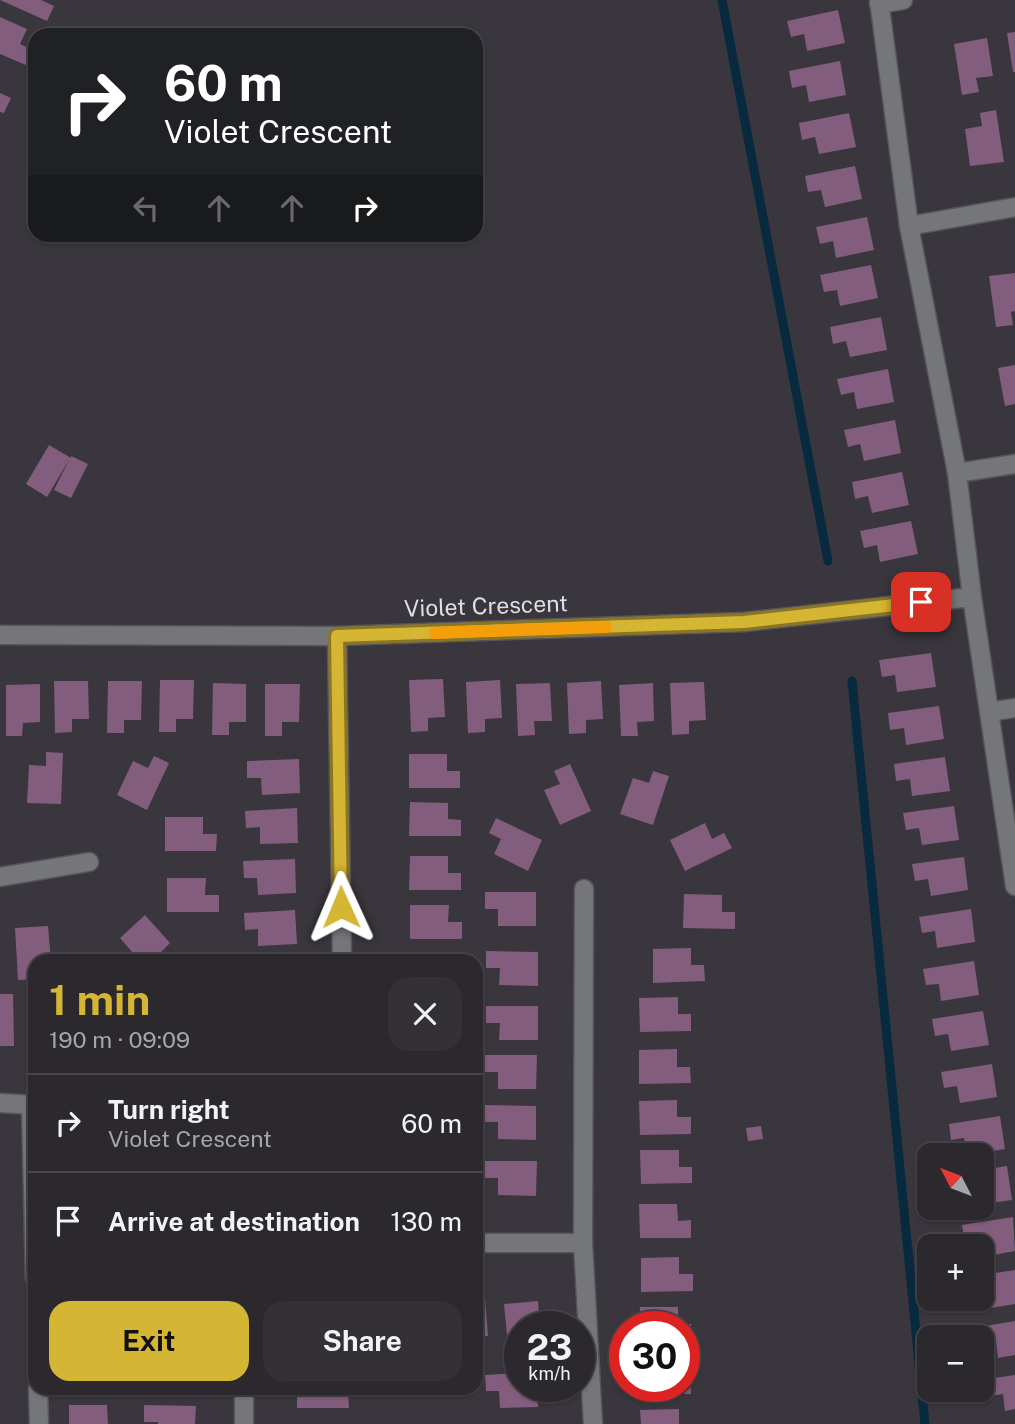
<!DOCTYPE html>
<html lang="en">
<head>
<meta charset="utf-8">
<style>
  body { margin:0; font-family:"Public Sans",sans-serif; background:#333036; color:#f1f3f6; height:100vh; display:flex; flex-direction:column; font-size:26px; white-space:nowrap }
  * { box-sizing:border-box; margin:0 }
  p { font-size:23px; color:#a6a6aa }
  .icon { flex:none; width:38px; height:38px; fill:none; stroke:currentColor; stroke-width:2; stroke-linecap:round; stroke-linejoin:round }
  .map { position:relative; flex:1; overflow:hidden }
  .sheet { position:absolute; left:28px; top:954px; width:455px; height:441px; display:flex; flex-direction:column; background:#2b282e; border-radius:21px; box-shadow:0 2px 5px #0004,0 0 0 2px #47444a }
  .sheet>* { flex:none }
  .guide { position:absolute; left:28px; top:28px; width:455px; height:214px; border-radius:21px; box-shadow:0 2px 5px #0004,0 0 0 2px #47444a; background:#202124; color:#fff; overflow:hidden }
  .needle { width:46px; rotate:312deg }
  .buttons { position:absolute; left:917px; top:1143px; display:grid; gap:14px }
  .buttons a { display:grid; place-items:center; width:77px; height:77px; border-radius:14px; background:#2b282e; box-shadow:0 2px 5px #0004,0 0 0 2px #47444a; font-size:35px }
  .speed { position:absolute; left:504px; top:1311px; display:flex; gap:14px; font-size:35px; font-weight:700; text-align:center }
  .speed>* { display:grid; place-content:center; width:91px; height:91px; border-radius:50%; background:#2b282e; box-shadow:0 2px 5px #0004,0 0 0 2px #47444a; line-height:1 }
  .speed small { font-size:18px; font-weight:400 }
  .speed .limit { border:10px solid #d22; background:#fff; color:#111 }
  .pin { position:absolute; display:grid; place-items:center; width:60px; height:60px; color:#fff; margin:-30px; border-radius:14px; box-shadow:0 4px 10px #0006 }
  .me { position:absolute; width:77px; margin:-38px; rotate:359deg; stroke-linejoin:round; filter:drop-shadow(0 0 5px #0008) }
  .turn { display:flex; align-items:center; gap:24px; height:147px; padding:0 21px; font-size:32px }
  .turn .icon { width:91px; height:91px; stroke-width:2.5 }
  .turn b { display:block; font-size:49px; line-height:60px }
  .lanes { display:flex; align-items:center; height:66px; padding:0 21px; background:#0003; justify-content:center; gap:35px; direction:ltr }
  .lanes .off { opacity:.35 }
  .round { display:grid; place-items:center; flex:none; width:74px; height:74px; border-radius:21px; background:#333036 }
  .head { display:flex; align-items:center; justify-content:space-between; height:119px; padding:0 21px }
  h1 { font-size:42px; font-weight:700; line-height:52px; color:#d5b534 }
  .action { display:flex; gap:14px; margin-top:auto; padding:14px 21px }
  .action a { flex:1; height:80px; border-radius:21px; background:#d5b534; color:#111; font-size:28px; font-weight:700; line-height:80px; text-align:center }
  .action a+a { background:#333036; color:#f1f3f6 }
  ul { padding:0; list-style:none }
  li { display:flex; align-items:center; gap:21px; height:98px; padding:0 21px; border-top:2px solid #47444a }
  li div { flex:1 }
  li b { display:block; font-size:26px }
  li em { font-style:normal }
  .map>svg:first-child { display:block }
</style>
</head>
<body>
<div class="map">
<svg width="1015" height="1424" viewBox="0 0 1015 1424">
  <rect width="100%" height="100%" fill="#39363d"/>
  <g fill="none" stroke-linecap="round" stroke-linejoin="round">
    <!-- stream -->
    <g stroke="#082a3f" stroke-width="9">
      <polyline points="722,0 828,561"/>
      <polyline points="852,681 925,1424"/>
    </g>
  </g>
  <!-- building -->
  <g fill="#835d7d">
    <polygon points="0,0 41,0 54,6 47,21"/>
    <polygon points="838,10 845,43 807,51 804,34 791,37 787,21"/>
    <polygon points="0,17 27,29 20,44 33,50 26,65 0,54"/>
    <polygon points="1015,32 1015,72 1013,72 1007,33"/>
    <polygon points="987,38 993,76 976,78 979,92 962,95 954,44"/>
    <polygon points="840,61 846,95 809,102 806,85 792,88 789,71"/>
    <polygon points="0,93 11,98 4,113 0,112"/>
    <polygon points="996,110 1004,162 970,166 965,129 982,126 980,113"/>
    <polygon points="849,113 856,147 819,154 815,137 802,140 799,123"/>
    <polygon points="855,166 862,199 825,207 821,190 808,192 805,176"/>
    <polygon points="867,217 874,250 836,258 833,241 820,244 816,227"/>
    <polygon points="871,265 878,298 840,306 837,290 824,292 820,275"/>
    <polygon points="1015,273 1015,311 1011,312 1013,325 996,327 989,276"/>
    <polygon points="881,317 887,350 850,357 846,341 833,344 830,327"/>
    <polygon points="1015,365 1015,404 1005,406 998,368"/>
    <polygon points="888,369 894,402 857,409 854,392 841,395 837,379"/>
    <polygon points="895,420 901,453 864,461 860,444 848,447 844,430"/>
    <polygon points="49,445 71,458 71,456 88,464 71,498 54,490 69,460 47,497 26,484"/>
    <polygon points="902,472 909,505 872,513 868,496 855,499 852,482"/>
    <polygon points="911,521 918,554 880,562 877,545 864,548 860,531"/>
    <polygon points="931,653 936,687 897,692 895,675 882,677 879,660"/>
    <polygon points="443,679 445,717 428,718 428,731 411,732 409,680"/>
    <polygon points="160,680 194,680 193,719 176,719 176,732 159,732"/>
    <polygon points="500,680 502,718 485,719 485,732 468,733 466,682"/>
    <polygon points="54,681 88,681 89,719 72,719 72,732 55,733"/>
    <polygon points="108,681 142,681 141,720 124,720 124,733 107,733"/>
    <polygon points="601,681 603,719 586,720 586,733 569,734 567,683"/>
    <polygon points="704,682 706,720 689,721 689,734 672,735 670,683"/>
    <polygon points="213,683 246,684 246,722 229,722 229,735 212,735"/>
    <polygon points="550,683 552,721 534,721 535,735 518,736 516,684"/>
    <polygon points="653,683 654,721 637,722 638,736 621,736 619,685"/>
    <polygon points="40,684 40,722 23,723 22,736 6,736 6,685"/>
    <polygon points="265,684 300,684 299,722 282,722 282,736 265,736"/>
    <polygon points="939,706 944,739 906,745 904,728 890,730 888,713"/>
    <polygon points="46,752 63,753 61,804 27,803 29,765 46,766"/>
    <polygon points="409,754 447,754 447,771 460,771 460,788 409,788"/>
    <polygon points="154,756 169,763 147,810 117,795 133,761 148,768"/>
    <polygon points="945,757 950,791 912,796 910,779 896,781 894,764"/>
    <polygon points="299,759 300,793 262,795 261,778 247,778 247,761"/>
    <polygon points="570,764 591,811 560,825 544,790 560,784 554,771"/>
    <polygon points="653,771 669,776 653,825 620,814 633,778 649,783"/>
    <polygon points="410,802 448,803 448,819 461,820 461,836 409,836"/>
    <polygon points="954,806 959,840 922,845 919,828 906,830 903,813"/>
    <polygon points="297,808 298,843 260,844 260,827 246,828 245,811"/>
    <polygon points="165,817 203,817 203,834 217,834 216,851 165,851"/>
    <polygon points="496,818 542,840 528,871 494,854 501,839 489,833"/>
    <polygon points="705,823 712,839 724,833 732,848 685,871 670,840"/>
    <polygon points="410,856 448,856 448,873 461,873 461,890 409,890"/>
    <polygon points="964,857 968,890 931,896 928,879 915,881 912,864"/>
    <polygon points="295,859 296,893 258,895 257,878 244,878 243,861"/>
    <polygon points="167,878 206,878 205,895 219,895 219,912 167,912"/>
    <polygon points="485,892 536,892 536,926 498,926 498,909 485,909"/>
    <polygon points="684,894 722,895 722,912 735,912 735,929 683,928"/>
    <polygon points="410,905 449,905 448,922 462,922 462,939 410,939"/>
    <polygon points="971,909 975,942 937,948 935,931 922,933 919,917"/>
    <polygon points="295,910 297,944 258,946 258,929 245,930 244,913"/>
    <polygon points="145,915 170,943 158,955 163,961 140,961 120,938"/>
    <polygon points="48,926 51,961 35,961 35,979 18,980 15,928"/>
    <polygon points="691,948 691,965 704,965 705,981 653,983 653,949"/>
    <polygon points="486,951 538,952 538,986 499,985 500,968 486,968"/>
    <polygon points="974,961 979,995 941,1001 939,984 926,985 923,969"/>
    <polygon points="0,994 13,994 14,1046 0,1046"/>
    <polygon points="678,997 678,1014 691,1014 691,1031 640,1032 639,998"/>
    <polygon points="486,1006 538,1006 538,1040 499,1040 500,1023 486,1023"/>
    <polygon points="983,1011 989,1045 951,1051 948,1034 935,1036 932,1019"/>
    <polygon points="677,1049 677,1067 690,1067 691,1083 639,1084 639,1050"/>
    <polygon points="485,1055 537,1055 536,1089 498,1089 498,1072 485,1072"/>
    <polygon points="992,1064 997,1097 960,1103 957,1086 944,1088 941,1072"/>
    <polygon points="677,1100 677,1117 691,1117 691,1134 640,1135 639,1101"/>
    <polygon points="485,1105 536,1106 536,1140 498,1139 498,1122 485,1122"/>
    <polygon points="1000,1116 1005,1149 967,1155 964,1138 951,1140 949,1124"/>
    <polygon points="761,1126 763,1139 748,1141 746,1128"/>
    <polygon points="640,1150 679,1150 679,1167 692,1167 692,1183 641,1184"/>
    <polygon points="485,1161 537,1161 536,1196 498,1195 498,1178 485,1178"/>
    <polygon points="1007,1166 1012,1200 982,1204 982,1170"/>
    <polygon points="639,1204 677,1204 678,1221 691,1220 691,1238 640,1238"/>
    <polygon points="1013,1217 1015,1251 982,1257 982,1246 979,1246 978,1239 965,1242 962,1225"/>
    <polygon points="679,1257 679,1274 693,1274 693,1291 641,1292 641,1258"/>
    <polygon points="1015,1270 1015,1304 991,1308 988,1291 982,1292 982,1275"/>
    <polygon points="485,1298 488,1336 476,1337 476,1299"/>
    <polygon points="538,1301 540,1326 520,1326 520,1355 509,1356 504,1304"/>
    <polygon points="640,1307 678,1307 678,1324 691,1324 691,1341 684,1341 684,1326 639,1326"/>
    <polygon points="1015,1321 1015,1355 998,1358 996,1341 983,1343 980,1327"/>
    <polygon points="520,1373 520,1386 537,1386 538,1407 500,1408 499,1391 486,1391 485,1375"/>
    <polygon points="1015,1375 1015,1409 1005,1411 1003,1394 990,1396 987,1379"/>
    <polygon points="684,1377 691,1377 691,1394 639,1394 639,1386 684,1386"/>
    <polygon points="297,1388 335,1388 335,1391 348,1391 349,1408 297,1408"/>
    <polygon points="69,1405 107,1405 108,1424 69,1424"/>
    <polygon points="144,1405 196,1406 195,1424 158,1424 158,1422 144,1422"/>
    <polygon points="679,1409 679,1424 641,1424 640,1410"/>
  </g>
  <g fill="none" stroke-linecap="round" stroke-linejoin="round">
    <!-- minor casing -->
    <g stroke="#57545b" stroke-width="21">
      <g id="minor">
        <polyline points="879,0 909,226 957,473 972,597 1015,886"/>
        <polyline points="879,4 903,0"/>
        <polyline points="909,226 1015,207"/>
        <polyline points="957,473 1015,464"/>
        <polyline points="0,635 337,636 744,622 972,597"/>
        <polyline points="337,636 342,961"/>
        <polyline points="989,712 1015,708"/>
        <polyline points="0,877 89,862"/>
        <polyline points="584,889 583,1243 593,1424"/>
        <polyline points="0,1103 35,1105"/>
        <polyline points="31,1104 35,1278"/>
        <polyline points="476,1243 583,1243"/>
        <polyline points="38,1388 39,1424"/>
        <polyline points="244,1424 244,1388"/>
      </g>
    </g>
    <!-- minor -->
    <use href="#minor" stroke="#75767a" stroke-width="18"/>
  </g>
  <g fill="none" stroke-linecap="round" stroke-linejoin="round">
    <!-- route casing -->
    <g stroke="#8a7622" stroke-width="18">
      <polyline id="route" points="341,907 337,636 744,622 921,602"/>
    </g>
    <!-- route -->
    <use href="#route" stroke="#d5b534" stroke-width="12"/>
    <!-- slow -->
    <polyline stroke="#f59e0b" stroke-width="12" points="435,633 606,627"/>
  </g>
  <g text-anchor="middle" stroke-width="7" stroke-linejoin="round" paint-order="stroke">
    <!-- street labels -->
    <g font-size="23" fill="#dfdee2" stroke="#39363d">
      <text transform="translate(486 606) rotate(-2)" y="8">Violet Crescent</text>
    </g>
  </g>
</svg>
<div class="buttons">
<a><svg class="needle" viewBox="-14 -14 28 28"><path d="M0-13l5 13h-10z" fill="#e53935"/><path d="M0 13l5-13h-10z" fill="#a6a6aa"/></svg></a>
<a>+</a>
<a>−</a>
</div>
<div class="speed"><div>23<small>km/h</small></div><div class="limit">30</div></div>
<div class="pin" style="left:921px;top:602px;background:#d93025"><svg class="icon" aria-label="arrive" viewBox="0 0 24 24"><path d="M6 21V4h12l-3 4 3 4H6"/></svg></div>
<svg class="me" style="left:341px;top:907px" viewBox="-20 -20 40 40"><path d="M0-17L14 15 0 8-14 15z" fill="#d5b534" stroke="#fff" stroke-width="4"/></svg>
<div class="guide">
<div class="turn"><svg class="icon" aria-label="right" viewBox="0 0 24 24"><path d="M7 20v-9h11M14 6l5 5-5 5"/></svg><div><b>60 m</b>Violet Crescent</div></div>
<div class="lanes"><svg class="icon off" aria-label="left" viewBox="0 0 24 24"><path d="M17 20v-9H6M10 6l-5 5 5 5"/></svg><svg class="icon off" aria-label="ahead" viewBox="0 0 24 24"><path d="M12 20V5M6 11l6-6 6 6"/></svg><svg class="icon off" aria-label="ahead" viewBox="0 0 24 24"><path d="M12 20V5M6 11l6-6 6 6"/></svg><svg class="icon" aria-label="right" viewBox="0 0 24 24"><path d="M7 20v-9h11M14 6l5 5-5 5"/></svg></div>
</div>
<section class="sheet">
<div class="head"><div><h1>1 min</h1><p>190 m · 09:09</p></div><a class="round"><svg class="icon" aria-label="close" viewBox="0 0 24 24"><path d="M6 6l12 12M18 6L6 18"/></svg></a></div>
<ul>
<li><svg class="icon" aria-label="right" viewBox="0 0 24 24"><path d="M7 20v-9h11M14 6l5 5-5 5"/></svg><div><b>Turn right</b><p>Violet Crescent</p></div><em>60 m</em></li>
<li><svg class="icon" aria-label="arrive" viewBox="0 0 24 24"><path d="M6 21V4h12l-3 4 3 4H6"/></svg><div><b>Arrive at destination</b></div><em>130 m</em></li>
</ul>
<div class="action"><a>Exit</a><a>Share</a></div>
</section>
</div>
</body>
</html>
